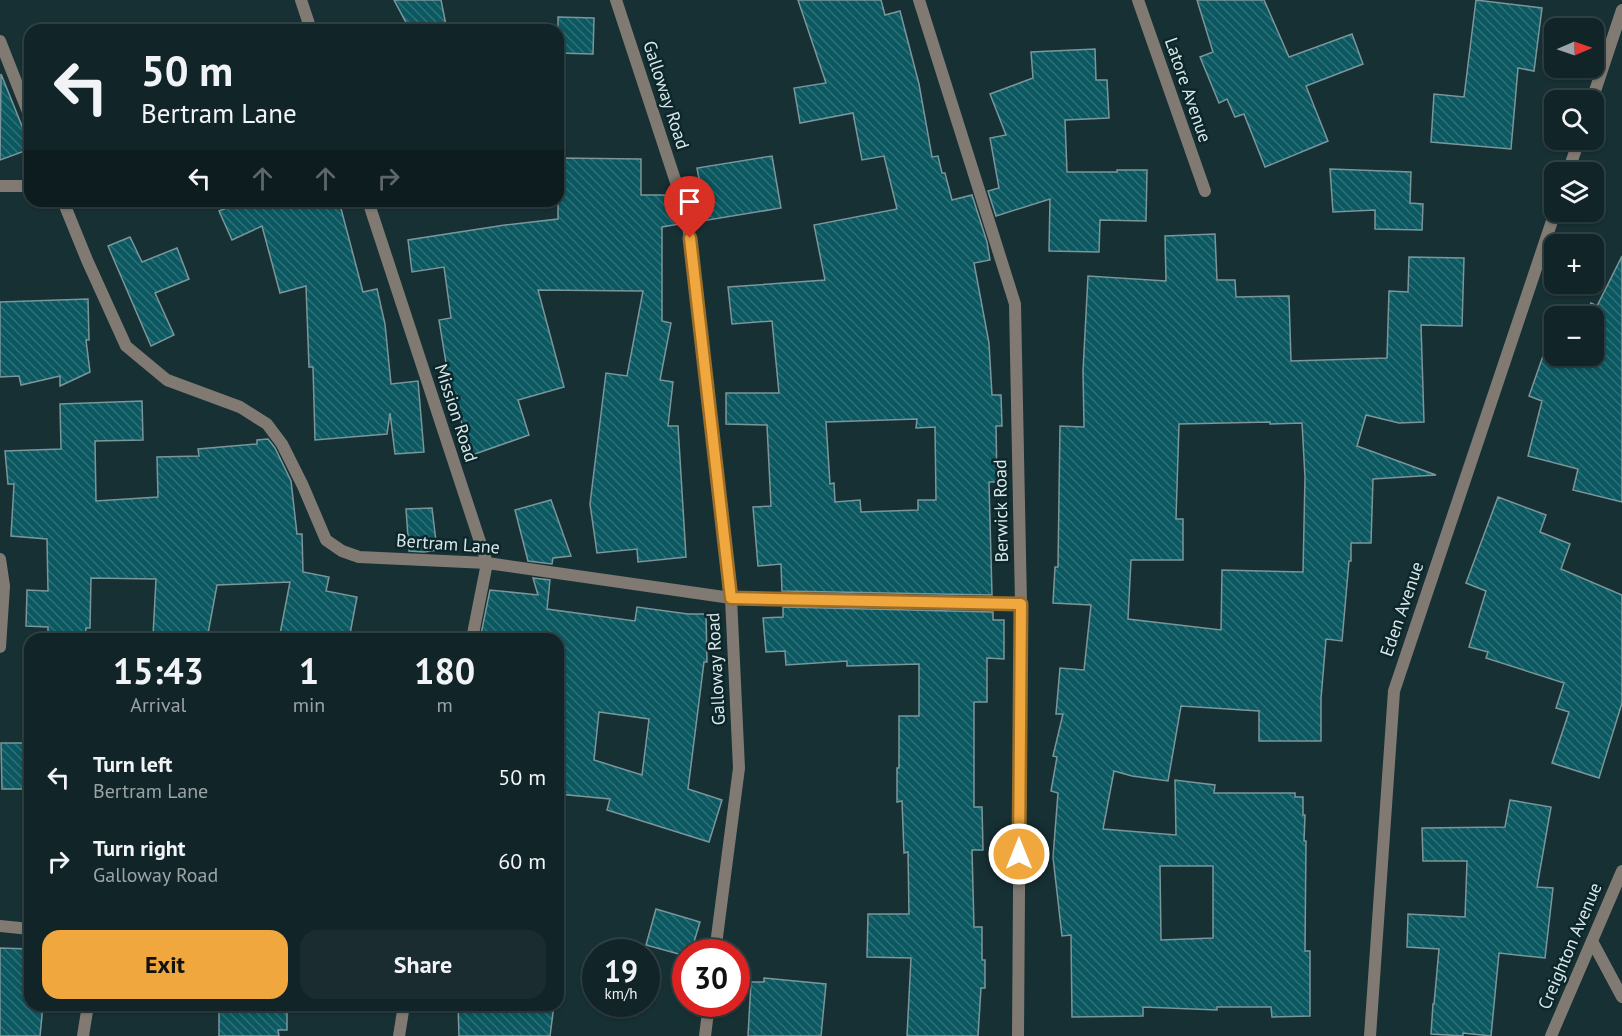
<!DOCTYPE html>
<html lang="en">
<head>
<meta charset="utf-8">
<style>
  body { margin:0; font-family:"PT Sans",sans-serif; background:#1a2c2f; color:#f1f3f6; height:100vh; display:flex; flex-direction:column; font-size:22px; white-space:nowrap }
  * { box-sizing:border-box; margin:0 }
  p { font-size:20px; color:#9ca4a7 }
  .icon { flex:none; width:33px; height:33px; fill:none; stroke:currentColor; stroke-width:2; stroke-linecap:round; stroke-linejoin:round }
  .map { position:relative; flex:1; overflow:hidden }
  .side { position:absolute; left:24px; top:633px; width:540px; height:378px; display:flex; flex-direction:column; background:#112427; border-radius:18px; box-shadow:0 2px 4px #0004,0 0 0 2px #304144 }
  .side>* { flex:none }
  .banner { position:absolute; left:24px; top:24px; width:540px; height:183px; border-radius:18px; box-shadow:0 2px 4px #0004,0 0 0 2px #304144; background:#112427; color:#f1f3f6; overflow:hidden }
  .needle { width:39px; rotate:88deg }
  .buttons { position:absolute; left:1544px; top:18px; display:grid; gap:12px }
  .buttons a { display:grid; place-items:center; width:60px; height:60px; border-radius:12px; background:#112427; box-shadow:0 2px 4px #0004,0 0 0 2px #304144; font-size:30px }
  .speed { position:absolute; left:582px; top:939px; display:flex; gap:12px; font-size:30px; font-weight:700; text-align:center }
  .speed>* { display:grid; place-content:center; width:78px; height:78px; border-radius:50%; background:#112427; box-shadow:0 2px 4px #0004,0 0 0 2px #304144; line-height:1 }
  .speed small { font-size:15px; font-weight:400 }
  .speed .limit { border:9px solid #d22; background:#fff; color:#111 }
  .pin { position:absolute; display:grid; place-items:center; width:51px; height:51px; color:#fff; margin:-62px -26px; border-radius:50% 50% 50% 0; rotate:-45deg; box-shadow:0 0 6px #0007 }
  .pin .icon { rotate:45deg }
  .me { position:absolute; width:66px; margin:-33px; rotate:0deg; stroke-linejoin:round; filter:drop-shadow(0 0 4px #0008) }
  .turn { display:flex; align-items:center; gap:21px; height:126px; padding:0 18px; font-size:27px }
  .turn .icon { width:78px; height:78px; stroke-width:2.5 }
  .turn b { display:block; font-size:42px; line-height:51px }
  .lanes { display:flex; align-items:center; height:57px; padding:0 18px; background:#0003; justify-content:center; gap:30px; direction:ltr }
  .lanes .off { opacity:.35 }
  .eta { display:flex; justify-content:space-evenly; align-items:center; height:102px; text-align:center }
  .eta b { font-size:36px; font-weight:800; line-height:42px }
  .primary-button { display:flex; gap:12px; margin-top:auto; padding:12px 18px }
  .primary-button a { flex:1; height:69px; border-radius:18px; background:#efa73e; color:#111; font-size:24px; font-weight:800; line-height:69px; text-align:center }
  .primary-button a+a { background:#1a2c2f; color:#f1f3f6 }
  ul { padding:0; list-style:none }
  li { display:flex; align-items:center; gap:18px; height:84px; padding:0 18px }
  li div { flex:1 }
  li b { display:block; font-size:22px }
  li em { font-style:normal }
  .map>svg:first-child { display:block }
</style>
</head>
<body>
<div class="map">
<svg width="1622" height="1036" viewBox="0 0 1622 1036">
  <defs>
    <pattern id="building-back-hatch" width="6" height="6" patternUnits="userSpaceOnUse" patternTransform="scale(1.5)"><rect width="6" height="6" fill="#0b5861"/><path d="M-1 5l2 2M0 0l6 6M5-1l2 2" fill="none" stroke="#2e7078"/></pattern>
  </defs>
  <rect width="100%" height="100%" fill="#173034"/>
  <!-- building -->
  <g fill="url(#building-back-hatch)" stroke="#7b969b" stroke-width="1.5" fill-rule="evenodd">
    <polygon points="394,0 441,0 447,30 410,30"/>
    <path d="M798,0H881L885,15L900,11L919,84L932,157L938,156L942,173H945L952,200L972,195L987,242L990,260L974,263L989,343L992,395H1001L1002,426H996L997,482H989L992,595L782,591L781,564L758,566L753,507L771,506L767,425L726,424V393H779L772,321L732,324L728,287L825,280L814,225L897,209L884,156L862,160L853,113L800,123L794,88L826,83ZM917,419L916,428L935,427L936,500H918V510L861,512L860,500L835,502L834,483L830,484L826,422Z"/>
    <polygon points="1197,0 1264,0 1289,57 1352,34 1363,64 1306,86 1328,141 1265,167 1244,114 1235,117 1227,99 1219,103 1200,57 1213,52"/>
    <polygon points="1476,0 1542,8 1534,71 1518,68 1511,149 1431,142 1434,94 1464,97"/>
    <polygon points="558,17 594,18 593,54 558,53"/>
    <polygon points="1095,49 1096,80 1107,80 1109,118 1065,120 1067,172 1117,172 1117,170 1147,170 1146,221 1100,220 1099,252 1049,251 1050,199 996,216 988,191 999,188 990,138 1006,135 990,94 1033,78 1031,52"/>
    <polygon points="1,74 30,146 30,149 0,160"/>
    <polygon points="772,156 781,208 696,222 689,195 702,195 697,168"/>
    <polygon points="558,158 641,159 641,195 671,195 679,218 680,224 662,227 662,321 671,323 660,380 673,382 668,426 678,426 686,557 638,562 637,549 597,553 590,504 606,373 627,376 643,291 538,290 564,387 518,400 529,435 472,455 445,370 447,369 439,320 451,318 444,267 412,272 408,240 505,225 558,219"/>
    <polygon points="1330,169 1411,172 1410,203 1423,204 1422,230 1375,229 1375,210 1333,212"/>
    <polygon points="224,201 339,201 363,292 377,289 385,324 391,384 418,381 424,452 395,454 390,413 387,434 315,440 313,367 309,367 306,286 280,293 262,226 232,240 219,211 227,208"/>
    <path d="M1215,234L1217,280H1235L1236,297L1289,296L1291,361L1387,358L1389,291L1408,292L1409,257L1464,258L1462,326L1421,325L1424,422L1399,423L1366,415L1357,446L1436,475L1373,479L1371,543H1351V561H1349L1342,641L1326,639L1321,698V741H1259V711L1181,706L1168,781L1132,776L1114,771L1103,829L1176,835L1175,780L1215,785L1214,793H1295V797H1303V815H1305L1304,841H1306L1305,951H1310V1016L1272,1017L1271,1007H1217V1010L1143,1007V1016L1072,1017L1071,935L1062,936L1053,857L1058,793L1051,791L1057,757L1053,756L1063,714H1056L1060,668L1084,670L1091,605L1053,603L1055,567H1058L1060,426L1084,427L1083,371L1088,276L1166,281L1165,236ZM1270,422V424L1302,423L1305,477L1303,572L1222,570L1221,630L1128,619L1131,560H1183V519H1176L1179,424ZM1160,866H1213V938L1161,940Z"/>
    <polygon points="130,237 142,262 177,248 189,279 155,293 174,335 151,346 108,246"/>
    <polygon points="1622,256 1622,502 1573,490 1578,469 1528,456 1542,401 1529,396 1543,356 1593,356 1593,316 1585,316 1591,303 1597,306"/>
    <polygon points="88,299 89,340 86,340 90,372 60,386 60,376 21,385 19,376 0,377 0,302"/>
    <polygon points="142,401 143,440 95,441 96,501 158,497 157,457 199,456 198,449 257,444 257,440 268,439 275,448 291,481 297,534 302,534 303,572 329,577 326,591 357,597 349,639 279,639 290,582 217,585 207,639 153,636 156,579 91,578 90,628 86,628 85,639 48,639 48,627 26,626 27,590 48,591 47,539 11,536 14,484 8,484 5,451 61,449 60,404"/>
    <polygon points="1498,497 1546,515 1540,532 1570,544 1561,569 1622,595 1622,703 1599,778 1552,763 1569,712 1556,708 1564,683 1486,658 1488,652 1469,647 1486,591 1466,583"/>
    <polygon points="551,500 571,556 553,558 552,564 528,561 515,510"/>
    <polygon points="432,508 437,550 424,552 409,551 406,509"/>
    <path d="M533,578L550,580L547,609L635,621L637,607L688,614H706L707,662H704L688,789L722,800L709,842L607,810L610,799L558,794V639H480L490,590L538,595ZM599,712L649,719L642,775L594,760Z"/>
    <polygon points="783,607 993,612 993,620 1004,620 1004,659 987,658 987,702 974,702 974,807 982,807 983,850 972,850 974,927 982,927 982,960 985,960 985,988 981,988 978,1036 907,1036 911,958 867,957 868,914 909,914 908,852 904,853 902,801 897,802 897,768 899,768 899,716 919,716 919,664 847,666 847,661 786,665 785,651 766,652 763,618 783,617"/>
    <polygon points="1,743 28,743 29,789 2,789"/>
    <polygon points="1510,800 1551,807 1537,887 1553,888 1545,958 1499,953 1491,1036 1463,1033 1463,1036 1431,1034 1433,1004 1434,1004 1439,949 1407,947 1408,914 1465,917 1467,861 1423,861 1422,828 1505,827"/>
    <polygon points="656,909 700,922 691,952 686,952 686,956 646,945"/>
    <polygon points="0,948 30,949 30,1005 43,1005 40,1036 0,1036"/>
    <polygon points="764,978 826,984 821,1036 748,1036 751,982 764,982"/>
    <polygon points="219,1005 287,1005 287,1030 278,1030 279,1036 219,1036"/>
    <polygon points="458,1005 554,1005 550,1036 459,1036"/>
  </g>
  <g fill="none" stroke-linecap="round" stroke-linejoin="round">
    <!-- minor -->
    <g stroke="#817a72" stroke-width="12">
      <polyline points="301,0 311,30"/>
      <polyline points="616,0 687,216 731,598 739,768 715,952"/>
      <polyline points="919,0 1015,304 1021,604 1018,1036"/>
      <polyline points="1138,0 1205,191"/>
      <polyline points="0,41 30,117"/>
      <polyline points="1592,100 1622,10"/>
      <polyline points="1568,172 1579,140"/>
      <polyline points="0,186 30,186"/>
      <polyline points="63,201 87,260 126,346 167,380 240,407 267,424 282,444 303,486 326,540 342,551 359,557 487,563 731,598 1021,604"/>
      <polyline points="368,201 487,563 472,639"/>
      <polyline points="0,559 4,586 0,647"/>
      <polyline points="0,926 30,929"/>
      <polyline points="1592,941 1622,997"/>
      <polyline points="83,1036 88,1005"/>
      <polyline points="399,1036 404,1005"/>
      <polyline points="705,1036 709,1004"/>
      <polyline points="1370,1036 1394,691 1555,212"/>
      <polyline points="1551,1036 1622,871"/>
    </g>
  </g>
  <g fill="none" stroke-linecap="round" stroke-linejoin="round">
    <!-- route casing -->
    <g stroke="#9b6d28" stroke-width="15">
      <polyline id="route" points="690,238 731,598 1021,604 1019,854"/>
    </g>
    <!-- route -->
    <use href="#route" stroke="#efa73e" stroke-width="10"/>
  </g>
  <g text-anchor="middle" stroke-width="5" stroke-linejoin="round" paint-order="stroke">
    <!-- street labels -->
    <g font-size="18" fill="#d9e8ea" stroke="#0d262a">
      <text transform="translate(1188 90) rotate(71)" y="6">Latore Avenue</text>
      <text transform="translate(666 95) rotate(72)" y="6">Galloway Road</text>
      <text transform="translate(456 413) rotate(72)" y="6">Mission Road</text>
      <text transform="translate(1001 511) rotate(-91)" y="6">Berwick Road</text>
      <text transform="translate(448 544) rotate(4)" y="6">Bertram Lane</text>
      <text transform="translate(1402 609) rotate(-71)" y="6">Eden Avenue</text>
      <text transform="translate(716 669) rotate(-93)" y="6">Galloway Road</text>
      <text transform="translate(1570 946) rotate(-67)" y="6">Creighton Avenue</text>
    </g>
  </g>
</svg>
<div class="buttons">
<a><svg class="needle" viewBox="-14 -14 28 28"><path d="M0-13l5 13h-10z" fill="#e53935"/><path d="M0 13l5-13h-10z" fill="#9ca4a7"/></svg></a>
<a><svg class="icon" aria-label="search" viewBox="0 0 24 24"><circle cx="10" cy="10" r="6"/><path d="M15 15l6 6"/></svg></a>
<a><svg class="icon" aria-label="layers" viewBox="0 0 24 24"><path d="M12 4l9 5-9 5-9-5zM3 14l9 5 9-5"/></svg></a>
<a>+</a>
<a>−</a>
</div>
<div class="speed"><div>19<small>km/h</small></div><div class="limit">30</div></div>
<div class="pin" style="left:690px;top:238px;background:#d93025"><svg class="icon" aria-label="arrive" viewBox="0 0 24 24"><path d="M6 21V4h12l-3 4 3 4H6"/></svg></div>
<svg class="me" style="left:1019px;top:854px" viewBox="-20 -20 40 40"><circle r="17" fill="#efa73e" stroke="#fff" stroke-width="3"/><path d="M0-11L8 9 0 5-8 9z" fill="#fff"/></svg>
<div class="banner">
<div class="turn"><svg class="icon" aria-label="left" viewBox="0 0 24 24"><path d="M17 20v-9H6M10 6l-5 5 5 5"/></svg><div><b>50 m</b>Bertram Lane</div></div>
<div class="lanes"><svg class="icon" aria-label="left" viewBox="0 0 24 24"><path d="M17 20v-9H6M10 6l-5 5 5 5"/></svg><svg class="icon off" aria-label="ahead" viewBox="0 0 24 24"><path d="M12 20V5M6 11l6-6 6 6"/></svg><svg class="icon off" aria-label="ahead" viewBox="0 0 24 24"><path d="M12 20V5M6 11l6-6 6 6"/></svg><svg class="icon off" aria-label="right" viewBox="0 0 24 24"><path d="M7 20v-9h11M14 6l5 5-5 5"/></svg></div>
</div>
<section class="side">
<div class="eta">
<div><b>15:43</b><p>Arrival</p></div>
<div><b>1</b><p>min</p></div>
<div><b>180</b><p>m</p></div>
</div>
<ul>
<li><svg class="icon" aria-label="left" viewBox="0 0 24 24"><path d="M17 20v-9H6M10 6l-5 5 5 5"/></svg><div><b>Turn left</b><p>Bertram Lane</p></div><em>50 m</em></li>
<li><svg class="icon" aria-label="right" viewBox="0 0 24 24"><path d="M7 20v-9h11M14 6l5 5-5 5"/></svg><div><b>Turn right</b><p>Galloway Road</p></div><em>60 m</em></li>
</ul>
<div class="primary-button"><a>Exit</a><a>Share</a></div>
</section>
</div>
</body>
</html>
